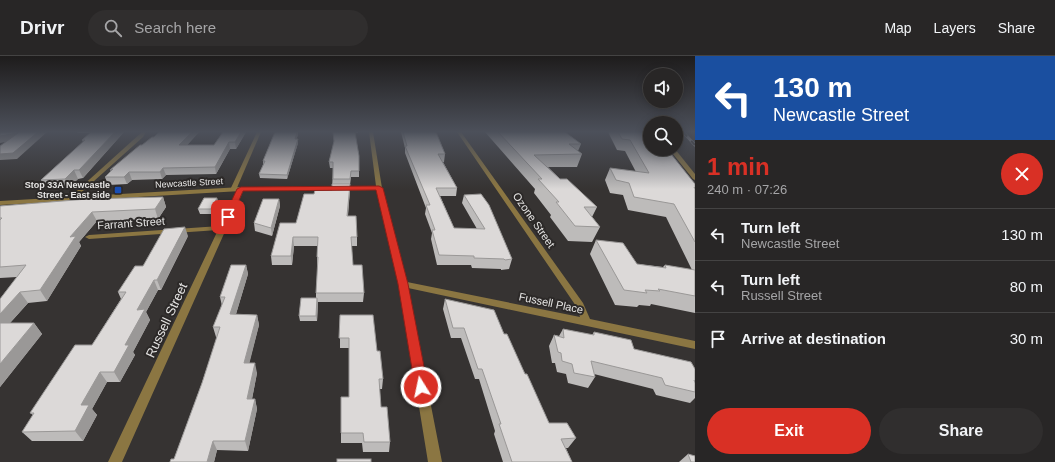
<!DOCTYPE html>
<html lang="en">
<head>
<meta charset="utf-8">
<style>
  body { margin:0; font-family:Arial,sans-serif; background:#302e2e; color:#f1f3f6; height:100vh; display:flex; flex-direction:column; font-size:15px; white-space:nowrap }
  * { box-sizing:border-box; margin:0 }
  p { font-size:13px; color:#a5a5a7 }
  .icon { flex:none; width:22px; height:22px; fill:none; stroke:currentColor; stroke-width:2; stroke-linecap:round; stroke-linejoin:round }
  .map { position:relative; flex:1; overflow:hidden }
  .side { display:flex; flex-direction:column; background:#282626; width:360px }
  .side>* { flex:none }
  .hud { background:#1a4fa0; color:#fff; overflow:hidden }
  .fabs { position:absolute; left:643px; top:12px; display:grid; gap:8px }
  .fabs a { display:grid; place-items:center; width:40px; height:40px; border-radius:50%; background:#282626; box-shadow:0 2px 10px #0003,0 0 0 1px #444343; font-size:20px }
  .pin { position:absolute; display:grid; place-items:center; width:34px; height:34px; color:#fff; margin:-17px; border-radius:8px; box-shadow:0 2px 6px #0006 }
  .me { position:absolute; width:44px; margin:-22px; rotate:350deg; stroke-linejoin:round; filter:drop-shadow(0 0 3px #0008) }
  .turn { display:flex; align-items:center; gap:14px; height:84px; padding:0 12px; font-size:18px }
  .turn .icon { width:52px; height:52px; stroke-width:2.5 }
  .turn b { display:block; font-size:28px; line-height:34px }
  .round { display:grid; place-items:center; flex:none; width:42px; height:42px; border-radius:21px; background:#302e2e }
  .head { display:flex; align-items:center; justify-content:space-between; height:68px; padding:0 12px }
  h1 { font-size:24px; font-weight:700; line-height:30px; color:#d93025 }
  .button { display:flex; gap:8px; margin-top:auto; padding:8px 12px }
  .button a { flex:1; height:46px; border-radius:24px; background:#d93025; color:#fff; font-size:16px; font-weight:700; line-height:46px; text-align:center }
  .button a+a { background:#302e2e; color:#f1f3f6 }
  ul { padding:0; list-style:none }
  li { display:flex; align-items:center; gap:12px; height:52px; padding:0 12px; border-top:1px solid #444343 }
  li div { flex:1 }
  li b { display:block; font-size:15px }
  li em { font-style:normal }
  header { display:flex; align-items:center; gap:24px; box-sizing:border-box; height:56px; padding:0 20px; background:#282626; border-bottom:1px solid #444343 }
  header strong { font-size:19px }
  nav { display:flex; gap:22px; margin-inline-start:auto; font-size:14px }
  .search { width:280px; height:36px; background:#302e2e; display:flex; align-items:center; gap:10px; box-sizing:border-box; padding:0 14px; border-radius:22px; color:#a5a5a7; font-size:15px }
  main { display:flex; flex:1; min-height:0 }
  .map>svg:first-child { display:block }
</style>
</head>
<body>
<header>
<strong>Drivr</strong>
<div class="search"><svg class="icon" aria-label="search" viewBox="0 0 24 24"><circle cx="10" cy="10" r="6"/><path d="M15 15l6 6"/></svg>Search here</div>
<nav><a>Map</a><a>Layers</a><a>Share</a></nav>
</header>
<main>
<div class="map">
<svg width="695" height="406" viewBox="0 0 695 406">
  <rect width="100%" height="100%" fill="#363332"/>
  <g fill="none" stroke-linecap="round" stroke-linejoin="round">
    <!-- minor -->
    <g fill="#8b7642" fill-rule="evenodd">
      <polygon points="142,76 146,76 143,81 74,143 70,143 70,141"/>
      <polygon points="257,76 261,76 236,134 235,135 231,135 230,134"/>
      <polygon points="457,76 461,76 583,247 590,263 695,285 695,293 408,232 442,406 428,406 399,228 376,132 377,131 381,131 382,132 407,226 580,261 576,250"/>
      <polygon points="669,93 675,93 695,118 695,124 693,123"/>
      <polygon points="241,131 244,133 122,406 108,406 218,174 89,183 85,181 89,179 220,170 238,133"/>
    </g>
    <!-- tertiary -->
    <polygon fill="#8b7642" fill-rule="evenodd" points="369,76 373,76 382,132 379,134 241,135 0,149 0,145 241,131 376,130"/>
    <!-- rail casing -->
    <g stroke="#b6b4b3" stroke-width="3">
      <polyline id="rail" points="683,76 695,89"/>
    </g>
    <!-- rail -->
    <use href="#rail" stroke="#2c2928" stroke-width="2" stroke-dasharray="6" stroke-linecap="butt"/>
  </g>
  <!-- wall -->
  <g fill="#bdbbba">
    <polygon points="77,76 124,76 83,122 78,123 69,131 45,132 41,124 83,86 82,84 90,77 78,77"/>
    <polygon points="159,76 199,76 187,89 214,89 223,76 246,76 236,93 230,93 216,118 166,119 162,123 132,124 127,128 108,129 105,121 111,115 110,114 154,81"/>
    <polygon points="275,76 298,76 298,79 296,83 298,83 298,87 287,123 260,122 259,118 263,109 263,105"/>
    <polygon points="333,76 358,76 358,77 355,77 359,100 359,121 351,121 350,129 348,160 357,181 357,190 351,190 353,209 364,237 363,246 318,246 317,265 300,265 299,260 316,242 316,237 318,210 317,210 317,190 294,190 292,209 272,209 271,200 296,167 314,138 332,134 333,112 330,112 329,106 334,86"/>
    <polygon points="401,76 436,76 445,98 444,106 443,106 457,132 456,140 440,140 454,172 477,173 462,147 464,139 512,203 509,213 501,214 501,213 472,212 471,209 437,209 431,183 432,177 425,158 426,152 405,97 405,92"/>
    <polygon points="485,76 565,76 581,88 578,95 582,98 577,111 548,111 560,123 597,151 592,161 600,171 592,186 568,185 550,161 551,159 534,137 535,133"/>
    <polygon points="608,76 650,76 695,128 695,257 651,248 650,250 639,249 637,251 615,249 590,198 596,184 637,208 663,211 665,209 692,214 666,161 628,154 623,139 610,137 605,124 610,112 636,116 625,95 617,94"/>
    <polygon points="163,141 166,151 158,163 97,165 79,186 81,190 47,245 28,247 10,267 34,267 42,278 0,331 0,243 17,221 0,222 0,150 88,143"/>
    <polygon points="217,142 218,146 213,158 200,158 198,153"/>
    <polygon points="279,143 280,150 272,180 255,175 254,167"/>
    <polygon points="188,180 161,234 158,234 146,256 150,264 133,296 135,299 120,326 107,326 92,353 97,359 83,385 32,385 22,376 33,359 30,357 92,289 121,243 118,236 143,210"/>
    <polygon points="246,209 248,218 236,258 257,259 259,269 249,307 257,317 252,343 255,343 257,353 248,395 217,394 214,406 170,406 174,403 202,327 217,281 216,281 213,271 222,250 220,241"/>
    <polygon points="445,243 504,278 549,367 576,382 568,392 566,392 572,406 503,406 494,378 495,375 479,323 475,323 461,282 451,282 443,253"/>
    <polygon points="340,259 377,295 383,323 382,333 379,333 381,351 390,386 389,396 363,396 362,387 341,387 341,341 349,341 349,292 340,292"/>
    <polygon points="563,273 592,279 594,276 634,293 695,313 695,342 690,347 656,339 653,333 594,318 595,321 588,332 568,327 566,318 557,316 555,307 552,307 549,290 554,279 559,280"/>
    <polygon points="688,398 695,406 679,406"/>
  </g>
  <!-- shaded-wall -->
  <g fill="#9a9897">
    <polygon points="38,76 47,76 17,103 0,104 0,98"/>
    <polygon points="115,76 124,76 83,122 79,114"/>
    <polygon points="192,76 199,76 181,96 179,89"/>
    <polygon points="241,76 246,76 236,93 235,86"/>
    <polygon points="297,76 298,79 295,87 295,83"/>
    <polygon points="18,77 21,83 0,87 0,80"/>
    <polygon points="298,83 298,87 287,123 287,119"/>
    <polygon points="229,86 230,93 216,118 215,111"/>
    <polygon points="163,112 166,119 162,123 160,116"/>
    <polygon points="74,114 78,123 69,131 65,123"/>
    <polygon points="129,116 132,124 127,128 124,121"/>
    <polygon points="350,128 350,136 347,168 347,160"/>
    <polygon points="163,141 166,151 158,163 155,153"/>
    <polygon points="217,142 218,146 213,158 211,153"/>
    <polygon points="279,143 280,150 272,180 271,172"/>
    <polygon points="92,156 97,165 79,186 81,190 47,245 40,234 70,181"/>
    <polygon points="185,171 188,180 161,234 157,224"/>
    <polygon points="293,181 294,190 292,209 291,200"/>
    <polygon points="246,209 248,218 233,268 230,258"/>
    <polygon points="154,224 158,234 146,256 150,264 133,296 135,299 120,326 114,316 125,289 137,254"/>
    <polygon points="20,236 28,247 0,278 0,258"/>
    <polygon points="317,242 318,247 317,265 316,260"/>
    <polygon points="257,259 259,269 247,317 244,307"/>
    <polygon points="34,267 42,278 0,331 0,308"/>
    <polygon points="255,307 257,317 250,353 247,343"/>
    <polygon points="100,316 107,326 92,353 97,359 83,385 75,375 81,349"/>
    <polygon points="255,343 257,353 248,395 245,385"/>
    <polygon points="213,385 217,394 214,406 207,406"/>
  </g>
  <!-- building -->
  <g fill="#dcd9d8" stroke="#9a9897">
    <polygon points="0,76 38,76 13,97 0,98 0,90 18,77 0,80"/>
    <polygon points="91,76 115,76 79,114 74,114 65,123 41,124 85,84 82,84"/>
    <polygon points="159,76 192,76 179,89 214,89 223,76 241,76 235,86 229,86 215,111 163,112 160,116 129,116 124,121 105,121 113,113 110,114 140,89 142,89 152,81 154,81"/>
    <polygon points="275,76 297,76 295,83 298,83 287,119 259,118 265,105 263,105"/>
    <polygon points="333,76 355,76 359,100 359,115 351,115 350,123 333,123 333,106 329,106 334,85"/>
    <polygon points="403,76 436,76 445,98 438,98 457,132 436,132 454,172 485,173 464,139 481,138 489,149 512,203 505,204 504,203 474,202 474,200 439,199 432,174 435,174 426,149 430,149 405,90 407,90"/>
    <polygon points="498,76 565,76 581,88 569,88 582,98 534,99 560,123 567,123 597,151 584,151 600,171 575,170 556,146 559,146 538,123 542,123"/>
    <polygon points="618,76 650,76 650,93 667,93 695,128 695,132 694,131 695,133 695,186 674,148 634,141 629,127 616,124 610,112 649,117 630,84 622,83"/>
    <polygon points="332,128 350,128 347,160 356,160 357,181 351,181 353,209 362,209 364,237 316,237 318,201 317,201 318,181 293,181 291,200 271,200 280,167 296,167 304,138 314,138 315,134 332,134"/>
    <polygon points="163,141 155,153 92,156 70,181 76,180 40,234 20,236 0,258 0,243 26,209 0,211 0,164 2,162 0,162 0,150 88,143"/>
    <polygon points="204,142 217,142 211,153 198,153"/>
    <polygon points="263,143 279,143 271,172 254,167"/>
    <polygon points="185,171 157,224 154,224 137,254 145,253 125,289 129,289 114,316 100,316 81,349 89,349 75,375 22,376 34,357 30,357 75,289 92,289 126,236 118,236 135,210 143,210 164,173"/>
    <polygon points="596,184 623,187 637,208 666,212 665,209 695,214 695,240 658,233 660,235 645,234 647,237 624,234"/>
    <polygon points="231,209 246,209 230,258 257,259 244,307 255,307 247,343 255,343 245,385 213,385 207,406 170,406 171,403 174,403 202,327 220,271 213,271 225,241 220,241"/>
    <polygon points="301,242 317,242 316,260 299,260"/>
    <polygon points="445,243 494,254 504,278 507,278 525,318 527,318 549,367 567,367 576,382 561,383 572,406 512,406 499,368 501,368 482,313 478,313 464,272 453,272"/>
    <polygon points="340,259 373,259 377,295 380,295 383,323 379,323 381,351 387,351 390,386 364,386 363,377 341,377 341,341 349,341 349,282 339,282"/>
    <polygon points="0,267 34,267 0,308"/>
    <polygon points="563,273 594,279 594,276 631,284 634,293 691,306 695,313 695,325 694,324 695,327 695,336 665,329 662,322 591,305 595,321 574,317 572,308 562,305 561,297 558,296 554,279 564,282"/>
    <polygon points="688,398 695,400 695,406 691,406"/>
    <rect x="337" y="403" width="34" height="3"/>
  </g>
  <!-- sky -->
  <linearGradient id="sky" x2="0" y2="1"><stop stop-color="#1e1c1c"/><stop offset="0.57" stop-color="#4c505a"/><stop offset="1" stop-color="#4c505a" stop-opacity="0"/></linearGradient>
  <rect width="695" height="133" fill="url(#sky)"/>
  <!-- route -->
  <polygon fill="#d93025" stroke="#8d1f18" points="379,130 383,132 408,228 428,331 426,335 421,336 417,335 415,331 398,228 376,134 243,135 231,163 225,163 224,161 237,133 241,131"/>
  <!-- markers -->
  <rect fill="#1a4fb4" stroke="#2c2928" stroke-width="1.5" x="114" y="130" width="8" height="8" rx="2"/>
  <g text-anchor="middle" stroke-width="4" stroke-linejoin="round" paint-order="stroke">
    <!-- far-street labels -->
    <g font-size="9" fill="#e6e5e4" stroke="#2c2928">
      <text transform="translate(189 127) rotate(-3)" y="3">Newcastle Street</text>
    </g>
    <!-- far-poi labels -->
    <g font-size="9" font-weight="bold" fill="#e6e5e4" stroke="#2c2928" text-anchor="end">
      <text x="110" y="132">Stop 33A Newcastle<tspan x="110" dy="10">Street - East side</tspan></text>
    </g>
    <!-- street labels -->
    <g font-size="11" fill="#e6e5e4" stroke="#2c2928">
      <text transform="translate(534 164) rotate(55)" y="4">Ozone Street</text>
      <text transform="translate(131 167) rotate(-4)" y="4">Farrant Street</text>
      <text transform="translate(551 247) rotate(12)" y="4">Fussell Place</text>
    </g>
    <!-- near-street labels -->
    <g font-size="13" fill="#e6e5e4" stroke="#2c2928">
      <text transform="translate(166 264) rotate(-65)" y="5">Russell Street</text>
    </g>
  </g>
</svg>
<div class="fabs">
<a><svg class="icon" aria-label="sound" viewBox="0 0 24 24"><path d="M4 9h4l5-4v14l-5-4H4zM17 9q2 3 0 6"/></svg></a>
<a><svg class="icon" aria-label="search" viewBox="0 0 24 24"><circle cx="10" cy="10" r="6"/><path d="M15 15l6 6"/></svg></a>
</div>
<div class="pin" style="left:228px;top:161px;background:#d93025"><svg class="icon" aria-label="arrive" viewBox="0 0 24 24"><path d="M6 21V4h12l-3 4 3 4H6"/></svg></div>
<svg class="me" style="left:421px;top:331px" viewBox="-20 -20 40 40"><circle r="17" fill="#d93025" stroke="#fff" stroke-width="3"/><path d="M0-11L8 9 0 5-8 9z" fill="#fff"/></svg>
</div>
<section class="side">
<div class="hud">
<div class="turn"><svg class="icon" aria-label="left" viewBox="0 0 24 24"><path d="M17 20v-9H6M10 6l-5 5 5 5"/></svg><div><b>130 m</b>Newcastle Street</div></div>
</div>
<div class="head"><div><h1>1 min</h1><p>240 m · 07:26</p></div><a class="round" style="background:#d93025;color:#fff"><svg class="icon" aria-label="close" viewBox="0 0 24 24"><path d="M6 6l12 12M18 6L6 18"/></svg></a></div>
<ul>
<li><svg class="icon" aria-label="left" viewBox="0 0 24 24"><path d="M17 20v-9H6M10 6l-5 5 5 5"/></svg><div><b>Turn left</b><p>Newcastle Street</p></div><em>130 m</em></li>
<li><svg class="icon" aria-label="left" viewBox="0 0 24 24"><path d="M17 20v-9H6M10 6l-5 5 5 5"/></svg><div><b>Turn left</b><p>Russell Street</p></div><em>80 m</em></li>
<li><svg class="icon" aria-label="arrive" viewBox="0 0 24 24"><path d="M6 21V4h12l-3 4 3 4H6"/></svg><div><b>Arrive at destination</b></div><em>30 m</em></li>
</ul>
<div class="button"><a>Exit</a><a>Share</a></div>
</section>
</main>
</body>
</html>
